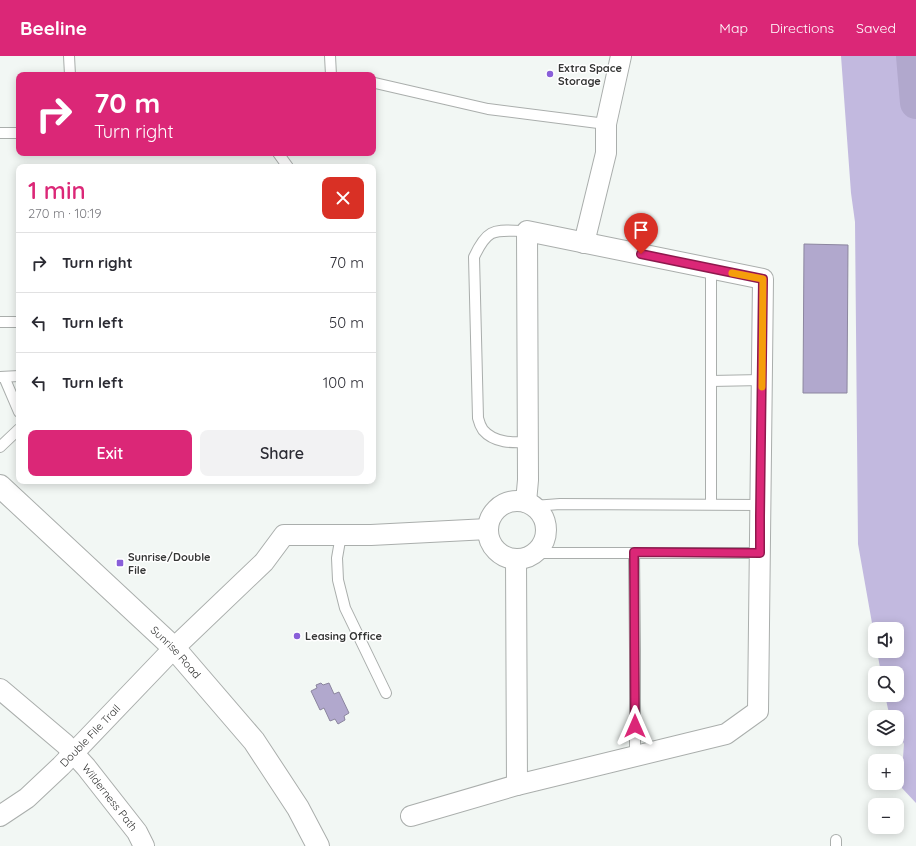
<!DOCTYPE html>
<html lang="en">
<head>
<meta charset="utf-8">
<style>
  body { margin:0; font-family:Quicksand,sans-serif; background:#f2f2f3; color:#2b2b33; height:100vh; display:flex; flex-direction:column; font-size:15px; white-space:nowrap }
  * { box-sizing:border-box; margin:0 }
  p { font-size:13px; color:#7c7c81 }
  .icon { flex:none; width:22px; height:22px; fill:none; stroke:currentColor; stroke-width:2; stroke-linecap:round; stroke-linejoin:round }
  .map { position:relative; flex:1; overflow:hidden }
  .drawer { position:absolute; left:16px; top:108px; width:360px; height:320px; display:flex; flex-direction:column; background:#fff; border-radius:8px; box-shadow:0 2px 10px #0003 }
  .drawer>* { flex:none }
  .top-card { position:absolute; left:16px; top:16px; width:360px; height:84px; border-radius:8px; box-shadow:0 2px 10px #0003; background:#db2777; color:#fff; overflow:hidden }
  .buttons { position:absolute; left:868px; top:566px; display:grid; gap:8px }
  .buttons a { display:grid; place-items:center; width:36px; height:36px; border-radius:8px; background:#fff; box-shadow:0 2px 10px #0003; font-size:20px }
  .pin { position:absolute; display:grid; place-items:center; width:34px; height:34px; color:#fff; margin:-41px -17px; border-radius:50% 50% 50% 0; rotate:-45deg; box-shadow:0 0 4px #0007 }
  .pin .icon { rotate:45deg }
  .me { position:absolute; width:44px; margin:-22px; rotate:0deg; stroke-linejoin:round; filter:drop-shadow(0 0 3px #0008) }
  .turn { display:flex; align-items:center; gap:14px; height:84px; padding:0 12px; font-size:18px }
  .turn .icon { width:52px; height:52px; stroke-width:2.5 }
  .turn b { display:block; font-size:28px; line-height:34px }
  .round { display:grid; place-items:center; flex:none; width:42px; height:42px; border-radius:8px; background:#f2f2f3 }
  .headline { display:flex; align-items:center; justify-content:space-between; height:68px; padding:0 12px }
  h1 { font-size:24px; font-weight:600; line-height:30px; color:#db2777 }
  .cta { display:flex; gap:8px; margin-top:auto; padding:8px 12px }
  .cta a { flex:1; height:46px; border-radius:8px; background:#db2777; color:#fff; font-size:16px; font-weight:600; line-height:46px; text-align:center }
  .cta a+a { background:#f2f2f3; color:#2b2b33 }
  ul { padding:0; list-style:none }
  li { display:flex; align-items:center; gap:12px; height:60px; padding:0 12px; border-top:1px solid #e1e1e2 }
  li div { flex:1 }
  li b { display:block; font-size:15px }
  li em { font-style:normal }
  header { display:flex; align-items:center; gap:24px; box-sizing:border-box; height:56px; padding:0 20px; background:#db2777; color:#fff }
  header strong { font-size:19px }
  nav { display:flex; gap:22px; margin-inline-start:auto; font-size:14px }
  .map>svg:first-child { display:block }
</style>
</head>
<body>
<header>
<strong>Beeline</strong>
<nav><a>Map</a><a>Directions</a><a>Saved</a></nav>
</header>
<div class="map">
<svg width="916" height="790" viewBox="0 0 916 790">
  <rect width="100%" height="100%" fill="#f2f7f4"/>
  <!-- forest -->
  <polygon fill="#c2b9df" points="841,0 916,0 916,747 901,731 904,688 897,673 897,661 891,661 888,653 885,639 897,639 897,617 881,617 877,595 897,595 897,573 875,573 875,584 858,488 855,166 851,137"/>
  <!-- water -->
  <g fill="#b1a8cd" stroke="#8c869f">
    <polygon points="804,188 848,189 847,337 803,337"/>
    <polygon points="321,627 323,629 329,627 334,638 339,636 349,657 344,660 345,664 338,668 335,663 330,665 324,652 320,654 311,635 317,632 316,629"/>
  </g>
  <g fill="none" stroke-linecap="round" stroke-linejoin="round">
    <!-- river -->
    <polyline stroke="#b1a8cd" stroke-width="32" points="912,0 916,47"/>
    <!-- service casing -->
    <g stroke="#aaaeac" stroke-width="12">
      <g id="service">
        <polyline points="69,0 70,19"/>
        <polyline points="330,0 331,19"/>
        <polyline points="375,27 488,53 606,68"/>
        <polyline points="0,77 19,77"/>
        <polyline points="278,97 288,111"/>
        <path d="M527,175C496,175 489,169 474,201L478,362C479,366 481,371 483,374C494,387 513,387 528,386"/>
        <polyline points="0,266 19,266"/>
        <polyline points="0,321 19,320"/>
        <polyline points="4,321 19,356"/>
        <polyline points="711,325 762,324"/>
        <polyline points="0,391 19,373"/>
        <polyline points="711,448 711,212"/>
        <polyline points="534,450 560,448 760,449"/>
        <polyline points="341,479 337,502 338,524 345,552 386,637"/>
        <polyline points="535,497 634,497 635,594 635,700"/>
        <polyline points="634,497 760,497"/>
        <polyline points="836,784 836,790"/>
      </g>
    </g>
    <!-- minor casing -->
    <g stroke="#aaaeac" stroke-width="22">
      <g id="minor">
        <polyline points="584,187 606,97 606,68 621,0"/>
        <circle cx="517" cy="474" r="29"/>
        <polyline points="516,503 517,729 726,678 758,655 763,223 527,175 528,424 526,446"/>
        <path id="s1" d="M0,633L65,688L86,711L137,776L144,790"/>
        <path id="s2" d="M0,760L27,742L61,710L174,592L264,506L284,479H371L488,473"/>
        <polyline points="411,760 517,729"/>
      </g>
    </g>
    <!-- secondary casing -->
    <g stroke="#aaaeac" stroke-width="24">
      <g id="secondary">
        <path id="s3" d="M0,430L174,592L254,685L298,752L318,790"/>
      </g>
    </g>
    <!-- service -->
    <use href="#service" stroke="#fff" stroke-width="10"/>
    <!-- minor -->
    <use href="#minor" stroke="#fff" stroke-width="20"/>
    <!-- secondary -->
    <use href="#secondary" stroke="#fff" stroke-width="22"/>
  </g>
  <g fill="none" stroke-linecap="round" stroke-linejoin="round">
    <!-- route casing -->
    <g stroke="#8e194d" stroke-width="10">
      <polyline id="route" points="635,670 634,496 760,497 760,461 763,223 641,198"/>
    </g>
    <!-- route -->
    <use href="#route" stroke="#db2777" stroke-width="7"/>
    <!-- slow -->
    <polyline stroke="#f59e0b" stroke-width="7" points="732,217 763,223 762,331"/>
  </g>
  <!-- markers -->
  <g fill="#895fd9" stroke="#fff" stroke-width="1.5">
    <circle cx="550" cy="18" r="4"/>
    <rect x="116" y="503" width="8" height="8" rx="2"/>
    <circle cx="297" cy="580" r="4"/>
  </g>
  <g text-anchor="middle" stroke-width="3" stroke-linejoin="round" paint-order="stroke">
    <!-- poi labels -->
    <g font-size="11" font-weight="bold" fill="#353635" stroke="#fff" text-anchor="start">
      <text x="558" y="16">Extra Space<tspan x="558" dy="13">Storage</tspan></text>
      <text x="128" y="505">Sunrise/Double<tspan x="128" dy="13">File</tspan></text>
      <text x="305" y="584">Leasing Office</text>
    </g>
    <!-- street labels -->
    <g font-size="11" fill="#353635" stroke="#fff">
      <text dy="4" stroke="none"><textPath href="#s3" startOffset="242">Sunrise Road</textPath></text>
      <text dy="4" stroke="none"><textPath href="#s2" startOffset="121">Double File Trail</textPath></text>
      <text dy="4" stroke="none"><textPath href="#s1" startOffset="155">Wilderness Path</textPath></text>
    </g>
  </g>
</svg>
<div class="buttons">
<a><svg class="icon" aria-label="sound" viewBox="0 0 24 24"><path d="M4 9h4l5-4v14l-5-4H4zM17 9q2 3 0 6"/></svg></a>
<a><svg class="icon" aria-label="search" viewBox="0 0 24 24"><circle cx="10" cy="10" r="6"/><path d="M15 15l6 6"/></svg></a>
<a><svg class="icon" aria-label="layers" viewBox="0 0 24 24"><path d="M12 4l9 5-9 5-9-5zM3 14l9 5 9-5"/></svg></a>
<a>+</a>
<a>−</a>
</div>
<div class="pin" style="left:641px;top:198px;background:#d93025"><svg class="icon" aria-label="arrive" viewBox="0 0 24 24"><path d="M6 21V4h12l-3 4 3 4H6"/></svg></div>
<svg class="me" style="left:635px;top:670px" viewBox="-20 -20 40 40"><path d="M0-17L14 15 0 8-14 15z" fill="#db2777" stroke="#fff" stroke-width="4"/></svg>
<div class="top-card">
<div class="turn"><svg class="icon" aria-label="right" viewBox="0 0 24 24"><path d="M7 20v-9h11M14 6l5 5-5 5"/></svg><div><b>70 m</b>Turn right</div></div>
</div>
<section class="drawer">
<div class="headline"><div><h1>1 min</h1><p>270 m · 10:19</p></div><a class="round" style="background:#d93025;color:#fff"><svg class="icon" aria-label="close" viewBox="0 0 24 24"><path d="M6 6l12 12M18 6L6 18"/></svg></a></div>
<ul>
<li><svg class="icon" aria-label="right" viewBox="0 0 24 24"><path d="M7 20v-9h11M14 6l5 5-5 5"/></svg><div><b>Turn right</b></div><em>70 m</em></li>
<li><svg class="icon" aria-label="left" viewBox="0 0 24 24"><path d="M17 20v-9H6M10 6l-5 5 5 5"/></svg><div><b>Turn left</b></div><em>50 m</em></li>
<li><svg class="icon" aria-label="left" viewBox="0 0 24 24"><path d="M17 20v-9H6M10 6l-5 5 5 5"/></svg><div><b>Turn left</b></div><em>100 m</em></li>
</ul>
<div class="cta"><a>Exit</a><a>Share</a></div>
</section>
</div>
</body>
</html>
